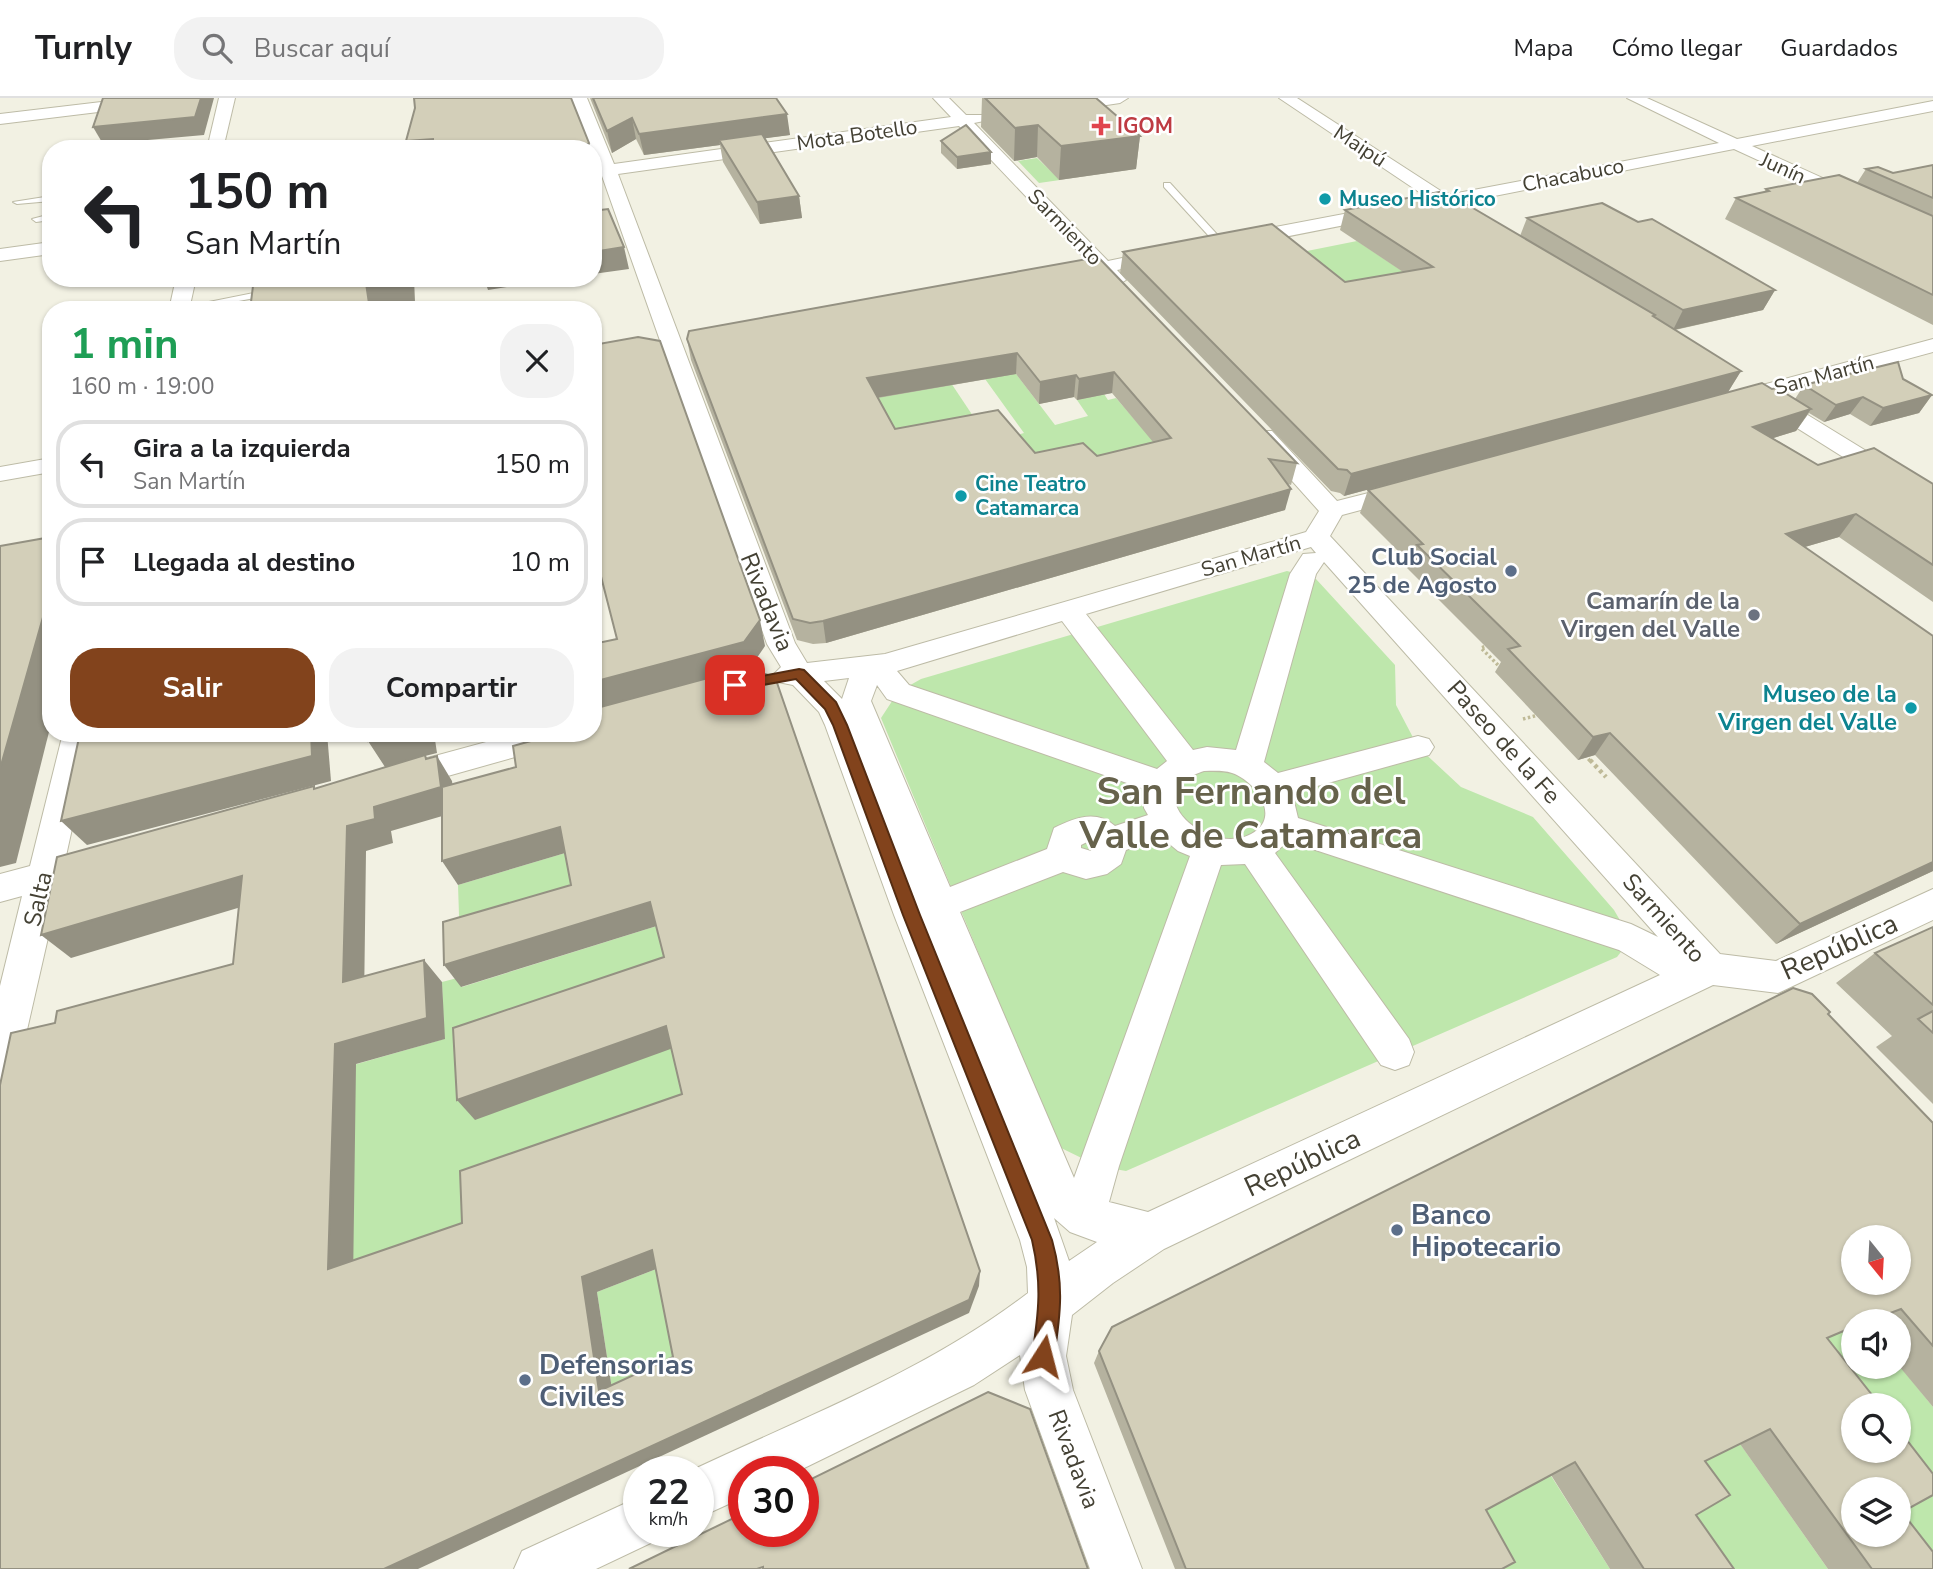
<!DOCTYPE html>
<html lang="es">
<head>
<meta charset="utf-8">
<style>
  body { margin:0; font-family:"Nunito Sans",sans-serif; background:#f2f2f2; color:#202124; height:100vh; display:flex; flex-direction:column; font-size:26px; white-space:nowrap }
  * { box-sizing:border-box; margin:0 }
  p { font-size:23px; color:#757577 }
  .icon { flex:none; width:38px; height:38px; fill:none; stroke:currentColor; stroke-width:2; stroke-linecap:round; stroke-linejoin:round }
  .map { position:relative; flex:1; overflow:hidden }
  .details { position:absolute; left:42px; top:203px; width:560px; height:441px; display:flex; flex-direction:column; background:#fff; border-radius:28px; box-shadow:0 2px 5px #0004 }
  .details>* { flex:none }
  .guide { position:absolute; left:42px; top:42px; width:560px; height:147px; border-radius:28px; box-shadow:0 2px 5px #0004; background:#fff; color:#202124; overflow:hidden }
  .needle { width:46px; rotate:162deg }
  .buttons { position:absolute; left:1841px; top:1127px; display:grid; gap:14px }
  .buttons a { display:grid; place-items:center; width:70px; height:70px; border-radius:50%; background:#fff; box-shadow:0 2px 5px #0004; font-size:35px }
  .speed { position:absolute; left:623px; top:1358px; display:flex; gap:14px; font-size:35px; font-weight:700; text-align:center }
  .speed>* { display:grid; place-content:center; width:91px; height:91px; border-radius:50%; background:#fff; box-shadow:0 2px 5px #0004; line-height:1 }
  .speed small { font-size:18px; font-weight:400 }
  .speed .limit { border:10px solid #d22; background:#fff; color:#111 }
  .pin { position:absolute; display:grid; place-items:center; width:60px; height:60px; color:#fff; margin:-30px; border-radius:14px; box-shadow:0 4px 10px #0006 }
  .me { position:absolute; width:77px; margin:-38px; rotate:9deg; stroke-linejoin:round; filter:drop-shadow(0 0 5px #0008) }
  .turn { display:flex; align-items:center; gap:24px; height:147px; padding:0 28px; font-size:32px }
  .turn .icon { width:91px; height:91px; stroke-width:2.5 }
  .turn b { display:block; font-size:49px; line-height:60px }
  .round { display:grid; place-items:center; flex:none; width:74px; height:74px; border-radius:28px; background:#f2f2f2 }
  .head { display:flex; align-items:center; justify-content:space-between; height:119px; padding:0 28px }
  h1 { font-size:42px; font-weight:700; line-height:52px; color:#1e9e55 }
  .action { display:flex; gap:14px; margin-top:auto; padding:14px 28px }
  .action a { flex:1; height:80px; border-radius:28px; background:#82431c; color:#fff; font-size:28px; font-weight:700; line-height:80px; text-align:center }
  .action a+a { background:#f2f2f2; color:#202124 }
  ul { padding:0; list-style:none }
  li { display:flex; align-items:center; gap:21px; height:88px; margin:0 14px 10px; padding:0 14px; border:4px solid #e0e0e0; border-radius:28px }
  li div { flex:1 }
  li b { display:block; font-size:26px }
  li em { font-style:normal }
  header { display:flex; align-items:center; gap:42px; box-sizing:border-box; height:98px; padding:0 35px; background:#fff; border-bottom:2px solid #e0e0e0 }
  header strong { font-size:33px }
  nav { display:flex; gap:38px; margin-inline-start:auto; font-size:24px }
  .search { width:490px; height:63px; background:#f2f2f2; display:flex; align-items:center; gap:18px; box-sizing:border-box; padding:0 24px; border-radius:28px; color:#757577; font-size:26px }
  .map>svg:first-child { display:block }
</style>
</head>
<body>
<header>
<strong>Turnly</strong>
<div class="search"><svg class="icon" aria-label="search" viewBox="0 0 24 24"><circle cx="10" cy="10" r="6"/><path d="M15 15l6 6"/></svg>Buscar aquí</div>
<nav><a>Mapa</a><a>Cómo llegar</a><a>Guardados</a></nav>
</header>
<div class="map">
<svg width="1933" height="1471" viewBox="0 0 1933 1471">
  <rect width="100%" height="100%" fill="#f2f1e3"/>
  <!-- green -->
  <g fill="#bee7ac">
    <polygon points="1037,60 1060,82 1039,85 1018,63"/>
    <polygon points="1357,143 1426,189 1340,205 1282,158"/>
    <polygon points="1010,268 1055,327 1088,318 1077,302 1104,296 1108,302 1116,300 1169,361 1062,371 1003,341 1024,335 980,274"/>
    <polygon points="943,273 985,336 896,352 873,297"/>
    <polygon points="1287,473 1316,481 1395,567 1396,607 1418,649 1461,689 1533,719 1614,812 1631,841 1617,859 1126,1073 1098,1068 1059,1049 881,620 898,594 921,581"/>
    <polygon points="572,753 593,808 460,847 458,787"/>
    <polygon points="660,827 673,882 475,1021 757,919 692,1015 481,1141 353,1186 277,989 444,941 442,884 461,879 462,889"/>
    <polygon points="664,1168 685,1271 614,1304 597,1194"/>
    <polygon points="1853,1229 1853,1269 1899,1267 1933,1309 1933,1471 1899,1437 1899,1307 1853,1307 1792,1253"/>
    <polygon points="1640,1249 1736,1340 1828,1471 1696,1471"/>
    <polygon points="1548,1373 1610,1471 1484,1471 1462,1419"/>
  </g>
  <g fill="none" stroke-linecap="round" stroke-linejoin="round">
    <!-- lane casing -->
    <g stroke="#bdbba6" stroke-width="2">
      <g id="lane">
        <polygon points="1164,85 1170,85 1224,144 1224,148 1218,148 1164,89"/>
        <polygon points="51,98 51,103 17,106 13,104"/>
        <polygon points="51,116 51,122 36,124 32,121"/>
        <polygon points="273,191 278,194 276,196 191,212 174,211"/>
      </g>
    </g>
    <!-- street casing -->
    <g stroke="#bdbba6" stroke-width="2">
      <g id="street">
        <polygon points="135,0 180,0 172,5 0,26 0,16"/>
        <polygon points="219,0 235,0 223,51 207,51"/>
        <path d="M571,0H587L614,66L951,19L933,0H949L966,17H984L987,20L984,23L974,25L1108,163L1165,151L1174,157L1172,161L1117,172L1126,182L1116,188L1109,186L1099,176L1064,183L1057,181L1054,177L1057,173L1090,166L959,28L618,76L795,545L807,565L885,556L1306,434L1319,413L1252,338L1256,333H1272L1337,403L1408,385L1417,387L1420,392L1417,397L1342,417L1330,438L1720,856L1776,863L1933,791V822L1778,895L1713,887L1164,1151L1113,1185L1072,1217L1066,1258L1073,1292L1142,1471H1090L1025,1292L1020,1257L974,1287L796,1374H744V1399L698,1420V1374H688C804,1319 927,1273 1028,1195L1027,1169L1020,1142L894,817L825,627L819,614L793,587L778,584L773,577L781,569L767,546L602,78L593,79V69L598,68ZM1311,449L1316,455L1303,456L1290,476L1236,652L1207,649L1193,652L1086,516ZM1324,464L1658,839L1631,826L1298,720L1292,695L1429,657L1434,649L1429,641L1418,638L1278,675L1264,664L1316,476ZM1062,523L1167,663L1157,671L909,587L897,573ZM849,580L842,601L824,583ZM877,587L887,601L1144,691V710L1148,717L1115,728C1096,711 1074,720 1054,730L1047,751L950,789L871,603ZM1204,673C1213,673 1223,672 1232,675C1253,682 1279,714 1257,732C1221,762 1148,709 1185,682C1190,678 1198,675 1204,673ZM1161,739L1178,753L1190,758L1074,1080L960,814L1063,774L1086,781L1107,776L1121,766L1126,752ZM1288,743L1619,852L1660,877L1148,1114L1109,1104L1119,1068L1221,767L1245,766L1381,967L1395,972L1409,967L1414,954L1409,941L1275,755ZM1087,744L1092,748L1091,753L1081,750V747ZM1054,1120L1070,1134L1097,1144L1069,1163Z"/>
        <polygon points="1090,0 1128,0 1120,5 1053,15 1045,10 1053,5"/>
        <polygon points="1279,0 1297,0 1447,97 1719,45 1627,0 1647,0 1737,41 1933,3 1933,13 1752,48 1933,130 1933,143 1734,51 1459,105 1461,108 1458,112 1452,113 1441,108 1239,148 1232,146 1230,142 1239,136 1428,100"/>
        <polygon points="51,144 51,156 0,163 0,151"/>
        <polygon points="176,180 196,180 189,212 169,212"/>
        <polygon points="1933,241 1933,254 1775,297 1933,394 1933,413 1924,410 1754,303 1733,309 1725,307 1722,302 1725,297"/>
        <polygon points="51,360 51,374 0,383 0,369"/>
        <polygon points="63,635 93,635 66,758 96,749 108,753 113,763 108,773 60,787 19,967 14,980 0,985 0,888 22,798 0,804 0,776 30,768"/>
        <polygon points="519,635 576,635 572,643 398,692 387,689 382,680 387,671"/>
        <polygon points="639,1399 639,1433 660,1433 657,1442 596,1471 514,1471 522,1453"/>
      </g>
    </g>
    <!-- path-far1 -->
    <g stroke="#bfba97" stroke-width="3.5" stroke-dasharray="2.5 2.5" stroke-linecap="butt">
      <polyline points="1489,547 1481,550 1501,570"/>
      <polyline points="1523,621 1542,616"/>
      <polyline points="1585,657 1591,664"/>
    </g>
    <!-- path -->
    <polyline stroke="#bfba97" stroke-width="4.5" stroke-dasharray="3.5 3.5" stroke-linecap="butt" points="1590,662 1606,679"/>
    <!-- lane -->
    <use href="#lane" fill="#fff" fill-rule="evenodd"/>
    <!-- street -->
    <use href="#street" fill="#fff" fill-rule="evenodd"/>
  </g>
  <!-- wall -->
  <g fill="#b5b29f" fill-rule="evenodd">
    <polygon points="590,0 776,0 790,37 765,40 799,98 802,120 760,126 723,64 720,47 644,57 636,41 612,55"/>
    <polygon points="982,0 1096,0 1140,38 1136,71 1059,82 1037,59 1014,63 981,29"/>
    <polygon points="415,10 589,45 590,51 409,51 406,43"/>
    <polygon points="941,43 991,54 991,66 957,71 941,55"/>
    <polygon points="1933,67 1933,227 1725,121 1736,100 1764,94 1766,91 1857,85 1866,71 1893,75"/>
    <polygon points="1345,112 1520,138 1527,120 1638,124 1775,192 1763,212 1675,232 1741,273 1728,294 1344,398 1340,395 1331,393 1120,175 1123,154 1345,184 1403,174 1340,132"/>
    <path d="M1098,159L1297,365L1291,387L1288,386L1285,412L826,545L813,546L797,542L691,262L687,241ZM1016,276L1039,306L1074,299L1077,302L1112,295L1153,344L1097,358L1035,355L895,331L878,300Z"/>
    <polygon points="1903,281 1932,297 1919,315 1870,328 1850,316 1824,324 1809,315 1796,333 1773,340 1818,367 1933,386 1933,504 1839,439 1805,449 1933,538 1933,773 1776,846 1595,657 1578,662 1495,574 1501,564 1407,470 1410,465 1360,415 1368,392 1772,291 1795,301 1804,287"/>
    <polygon points="1933,829 1933,1006 1876,949 1892,938 1836,885 1875,855"/>
    <polygon points="1828,916 1933,1025 1933,1309 1899,1268 1899,1223 1853,1223 1827,1240 1902,1414 1933,1471 1828,1471 1740,1346 1705,1363 1696,1417 1734,1471 1610,1471 1551,1377 1486,1412 1502,1471 1175,1471 1094,1265 1099,1253"/>
  </g>
  <!-- shaded-wall -->
  <g fill="#949182">
    <polygon points="201,0 214,0 204,37 103,46 93,29"/>
    <polygon points="787,16 790,37 722,46 719,42 720,47 644,57 639,36"/>
    <polygon points="632,20 636,41 612,55 607,33"/>
    <polygon points="1038,27 1037,59 1014,63 1015,30"/>
    <polygon points="1140,38 1136,71 1059,82 1061,48"/>
    <polygon points="589,45 590,51 573,51"/>
    <polygon points="991,54 991,66 957,71 957,59"/>
    <polygon points="799,98 802,120 760,126 757,104"/>
    <polygon points="624,149 629,171 593,176 593,154"/>
    <polygon points="399,180 414,180 415,204 376,209 377,212 370,212 366,185"/>
    <polygon points="484,180 566,180 488,192"/>
    <polygon points="1775,192 1763,212 1673,232 1683,212"/>
    <polygon points="1017,255 1016,276 869,301 867,280"/>
    <polygon points="1741,273 1728,294 1344,398 1351,376"/>
    <polygon points="1114,274 1112,295 1077,302 1079,281"/>
    <polygon points="1076,277 1074,299 1039,306 1040,284"/>
    <polygon points="1932,297 1919,315 1870,328 1883,310"/>
    <polygon points="1863,299 1850,316 1824,324 1836,307"/>
    <polygon points="1811,311 1796,333 1738,351 1753,329"/>
    <polygon points="1291,391 1285,412 826,545 823,523"/>
    <polygon points="1856,416 1839,439 1770,459 1786,436"/>
    <polygon points="593,455 595,455 604,481 594,483"/>
    <polygon points="51,491 51,626 16,765 0,769 0,671"/>
    <polygon points="760,522 765,548 750,570 593,612 593,584"/>
    <polygon points="311,635 327,635 331,683 87,747 61,723"/>
    <polygon points="398,635 434,635 437,655 425,658 440,682 437,658 452,683 456,714 391,733 393,745 366,753 364,906 343,884 347,728 374,709 426,661 425,658 385,669 368,643"/>
    <polygon points="1610,635 1595,657 1578,662 1593,639"/>
    <polygon points="560,729 572,753 458,787 442,763"/>
    <polygon points="1933,764 1933,773 1776,846 1800,826"/>
    <polygon points="242,778 264,802 71,860 41,837"/>
    <polygon points="650,804 660,827 461,889 444,867"/>
    <polygon points="424,862 442,884 445,941 356,966 353,1186 328,1171 335,946"/>
    <polygon points="666,928 676,949 475,1022 457,1002"/>
    <polygon points="652,1152 664,1168 597,1194 614,1304 599,1293 582,1179"/>
    <polygon points="980,1173 979,1188 969,1215 418,1471 384,1471"/>
  </g>
  <!-- building -->
  <g fill="#d3cfb9" stroke="#949182" stroke-width="2" fill-rule="evenodd">
    <polygon points="103,0 201,0 195,19 93,29"/>
    <polygon points="414,0 571,0 589,45 580,50 573,51 433,51 433,41 406,43 415,10"/>
    <polygon points="593,0 776,0 787,16 639,36 632,20 607,33"/>
    <polygon points="985,0 1096,0 1140,38 1061,48 1038,27 1015,30"/>
    <polygon points="966,27 991,54 957,59 941,43"/>
    <polygon points="762,36 799,98 757,104 719,42"/>
    <polygon points="1933,67 1933,100 1866,71 1878,69 1893,75"/>
    <polygon points="1839,77 1933,118 1933,197 1736,100 1769,93 1766,91"/>
    <polygon points="1444,93 1655,217 1653,218 1741,273 1351,376 1347,372 1338,371 1123,154 1272,126 1345,184 1433,169 1345,112"/>
    <polygon points="1602,105 1638,124 1652,121 1775,192 1683,212 1527,120"/>
    <polygon points="608,111 624,149 593,154 593,113"/>
    <path d="M1098,159L1297,365L1269,361L1291,391L823,523L810,525L793,521L687,241L689,233ZM1017,255L1040,284L1076,277L1079,281L1114,274L1171,340L1097,358L1083,345L1035,355L998,312L895,331L867,280Z"/>
    <polygon points="254,180 399,180 366,185 370,212 250,212"/>
    <polygon points="638,239 660,243 760,522 744,544 593,584 593,546 617,541 595,455 593,455 593,247"/>
    <polygon points="1898,264 1903,281 1932,297 1883,310 1863,299 1836,307 1804,287"/>
    <polygon points="1762,285 1772,291 1777,290 1811,311 1753,329 1818,367 1874,350 1933,386 1933,467 1856,416 1786,436 1933,538 1933,764 1800,826 1610,635 1593,639 1508,551 1520,548 1417,447 1423,446 1368,392"/>
    <polygon points="51,439 51,491 0,671 0,448"/>
    <path d="M745,570L775,579L980,1173L969,1202L384,1471H0V987L11,935L55,925L57,913L233,866L242,778L41,837L57,759L314,688V691L425,657L426,661L437,658L441,689L374,709L375,721L347,728L343,884L424,862L427,920L335,946L328,1171L462,1125L460,1073L682,996L666,928L457,1002L453,930L664,859L650,804L444,867L443,824L571,787L560,729L442,763V689L516,669L513,648L545,639L544,635H593V611ZM652,1152L673,1259L599,1293L582,1179Z"/>
    <polygon points="80,635 311,635 312,658 61,723"/>
    <polygon points="367,635 398,635 368,643"/>
    <polygon points="1933,829 1933,907 1875,855"/>
    <path d="M1793,890L1812,896L1830,914L1828,916L1933,1025V1248L1901,1211L1869,1223H1853V1229L1827,1240L1880,1307H1853V1353H1899V1332L1933,1376V1397L1902,1414L1933,1454V1471H1872L1770,1331L1705,1363L1730,1397L1696,1417L1734,1471H1644L1575,1364L1486,1412L1515,1464L1502,1471H1186L1099,1253L1112,1229ZM1853,1139H1899V1185H1853ZM1853,1391H1899V1437H1853Z"/>
    <polygon points="1933,913 1933,935 1918,921"/>
    <polygon points="988,1294 1030,1311 1088,1471 763,1471 763,1469 757,1471 629,1471 744,1415 744,1433 803,1433 803,1385"/>
  </g>
  <!-- route -->
  <path fill="#82431c" stroke="#542c12" stroke-width="2" d="M799,571L804,572L836,604L847,627L920,817L1052,1142C1064,1185 1061,1214 1054,1258L1051,1266L1043,1269L1035,1266L1032,1258C1039,1214 1042,1185 1032,1142L903,817L833,627L825,611L796,581L735,592L728,587L735,583Z"/>
  <!-- markers -->
  <path fill="#e0444e" stroke="#fff" stroke-width="2.5" d="M1097.5 17.5h7v7h7v7h-7v7h-7v-7h-7v-7h7z"/>
  <g fill="#0f9aa8" stroke="#fff" stroke-width="2.5">
    <circle cx="1325" cy="101" r="7"/>
    <circle cx="961" cy="398" r="7"/>
    <circle cx="1911" cy="610" r="7"/>
  </g>
  <g fill="#5c6f8a" stroke="#fff" stroke-width="2.5">
    <circle cx="1511" cy="473" r="7"/>
    <circle cx="1397" cy="1132" r="7"/>
    <circle cx="525" cy="1282" r="7"/>
  </g>
  <circle fill="#6b7280" stroke="#fff" stroke-width="2.5" cx="1754" cy="517" r="7"/>
  <g text-anchor="middle" stroke-width="5" stroke-linejoin="round" paint-order="stroke">
    <!-- far-health labels -->
    <g font-size="21" font-weight="bold" fill="#be3a42" stroke="#fff" text-anchor="start">
      <text x="1117" y="35">IGOM</text>
    </g>
    <!-- far-street labels -->
    <g font-size="21" fill="#444134" stroke="#fff">
      <text transform="translate(857 37) rotate(-8)" y="7">Mota Botello</text>
      <text transform="translate(1360 48) rotate(33)" y="7">Maipú</text>
      <text transform="translate(1783 70) rotate(24)" y="7">Junín</text>
      <text transform="translate(1573 77) rotate(-11)" y="7">Chacabuco</text>
      <text transform="translate(1065 129) rotate(46)" y="7">Sarmiento</text>
      <text transform="translate(1824 277) rotate(-15)" y="7">San Martín</text>
      <text transform="translate(1251 458) rotate(-16)" y="7">San Martín</text>
    </g>
    <!-- far-culture labels -->
    <g font-size="21" font-weight="bold" fill="#0d838f" stroke="#fff" text-anchor="start">
      <text x="1339" y="108">Museo Histórico</text>
      <text x="975" y="393">Cine Teatro<tspan x="975" dy="24">Catamarca</tspan></text>
    </g>
    <!-- service labels -->
    <g font-size="24" font-weight="bold" fill="#4e5e75" stroke="#fff" text-anchor="end">
      <text x="1497" y="467">Club Social<tspan x="1497" dy="28">25 de Agosto</tspan></text>
    </g>
    <!-- worship labels -->
    <g font-size="24" font-weight="bold" fill="#5b616d" stroke="#fff" text-anchor="end">
      <text x="1740" y="511">Camarín de la<tspan x="1740" dy="28">Virgen del Valle</tspan></text>
    </g>
    <!-- street labels -->
    <g font-size="24" fill="#444134" stroke="#fff">
      <text transform="translate(767 504) rotate(68)" y="8">Rivadavia</text>
      <text transform="translate(1504 644) rotate(48)" y="8">Paseo de la Fe</text>
      <text transform="translate(38 801) rotate(-77)" y="8">Salta</text>
      <text transform="translate(1664 820) rotate(48)" y="8">Sarmiento</text>
      <text transform="translate(1074 1361) rotate(69)" y="8">Rivadavia</text>
    </g>
    <!-- culture labels -->
    <g font-size="24" font-weight="bold" fill="#0d838f" stroke="#fff" text-anchor="end">
      <text x="1897" y="604">Museo de la<tspan x="1897" dy="28">Virgen del Valle</tspan></text>
    </g>
    <!-- near-street labels -->
    <g font-size="28" fill="#444134" stroke="#fff">
      <text transform="translate(1839 848) rotate(-24)" y="10">República</text>
      <text transform="translate(1302 1064) rotate(-25)" y="10">República</text>
    </g>
    <!-- near-service labels -->
    <g font-size="28" font-weight="bold" fill="#4e5e75" stroke="#fff" text-anchor="start">
      <text x="1411" y="1126">Banco<tspan x="1411" dy="32">Hipotecario</tspan></text>
      <text x="539" y="1276">Defensorias<tspan x="539" dy="32">Civiles</tspan></text>
    </g>
    <!-- town labels -->
    <g font-size="38" font-weight="bold" fill="#66624b" stroke="#fff">
      <text x="1251" y="706">San Fernando del<tspan x="1251" dy="44">Valle de Catamarca</tspan></text>
    </g>
  </g>
</svg>
<div class="buttons">
<a><svg class="needle" viewBox="-14 -14 28 28"><path d="M0-13l5 13h-10z" fill="#e53935"/><path d="M0 13l5-13h-10z" fill="#757577"/></svg></a>
<a><svg class="icon" aria-label="sound" viewBox="0 0 24 24"><path d="M4 9h4l5-4v14l-5-4H4zM17 9q2 3 0 6"/></svg></a>
<a><svg class="icon" aria-label="search" viewBox="0 0 24 24"><circle cx="10" cy="10" r="6"/><path d="M15 15l6 6"/></svg></a>
<a><svg class="icon" aria-label="layers" viewBox="0 0 24 24"><path d="M12 4l9 5-9 5-9-5zM3 14l9 5 9-5"/></svg></a>
</div>
<div class="speed"><div>22<small>km/h</small></div><div class="limit">30</div></div>
<div class="pin" style="left:735px;top:587px;background:#d93025"><svg class="icon" aria-label="arrive" viewBox="0 0 24 24"><path d="M6 21V4h12l-3 4 3 4H6"/></svg></div>
<svg class="me" style="left:1043px;top:1258px" viewBox="-20 -20 40 40"><path d="M0-17L14 15 0 8-14 15z" fill="#82431c" stroke="#fff" stroke-width="4"/></svg>
<div class="guide">
<div class="turn"><svg class="icon" aria-label="left" viewBox="0 0 24 24"><path d="M17 20v-9H6M10 6l-5 5 5 5"/></svg><div><b>150 m</b>San Martín</div></div>
</div>
<section class="details">
<div class="head"><div><h1>1 min</h1><p>160 m · 19:00</p></div><a class="round"><svg class="icon" aria-label="close" viewBox="0 0 24 24"><path d="M6 6l12 12M18 6L6 18"/></svg></a></div>
<ul>
<li><svg class="icon" aria-label="left" viewBox="0 0 24 24"><path d="M17 20v-9H6M10 6l-5 5 5 5"/></svg><div><b>Gira a la izquierda</b><p>San Martín</p></div><em>150 m</em></li>
<li><svg class="icon" aria-label="arrive" viewBox="0 0 24 24"><path d="M6 21V4h12l-3 4 3 4H6"/></svg><div><b>Llegada al destino</b></div><em>10 m</em></li>
</ul>
<div class="action"><a>Salir</a><a>Compartir</a></div>
</section>
</div>
</body>
</html>
